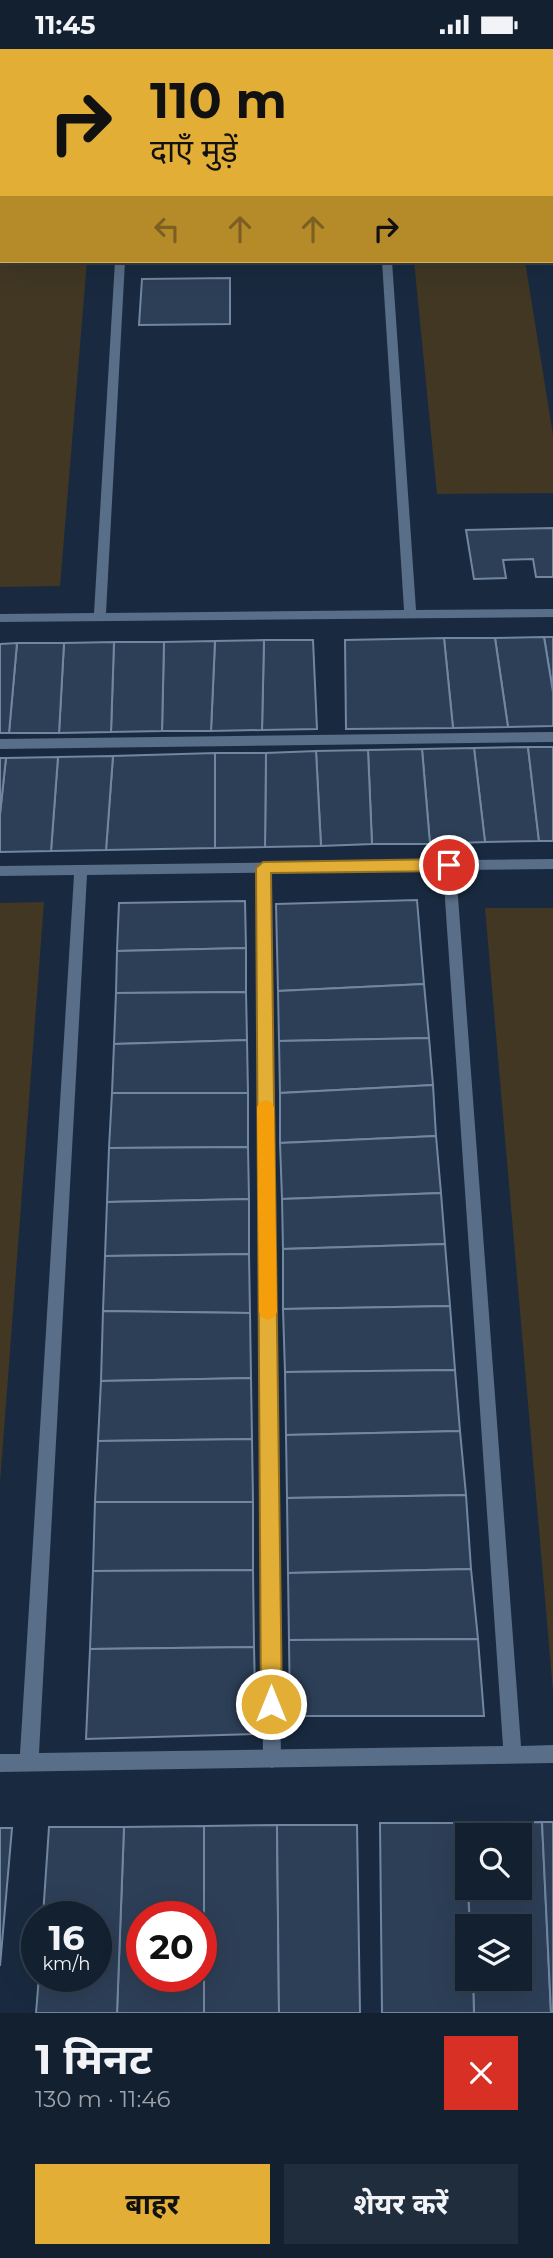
<!DOCTYPE html>
<html lang="hi">
<head>
<meta charset="utf-8">
<style>
  body { margin:0; font-family:Montserrat,"Noto Sans Devanagari",sans-serif; background:#202d3c; color:#f1f3f6; height:100vh; display:flex; flex-direction:column; font-size:26px; white-space:nowrap }
  * { box-sizing:border-box; margin:0 }
  p { font-size:23px; color:#9da3ab }
  .icon { flex:none; width:38px; height:38px; fill:none; stroke:currentColor; stroke-width:2; stroke-linecap:round; stroke-linejoin:round }
  .map { position:relative; height:1964px; overflow:hidden }
  .panel { display:flex; flex-direction:column; background:#132030; flex:1 }
  .panel>* { flex:none }
  .hud { position:absolute; left:0px; top:0px; width:553px; height:214px; box-shadow:0 7px 28px #0002,0 0 0 2px #323e4c; background:#e3ae35; color:#111; overflow:hidden }
  .controls { position:absolute; left:455px; top:1774px; display:grid; gap:14px }
  .controls a { display:grid; place-items:center; width:77px; height:77px; border-radius:0px; background:#132030; box-shadow:0 7px 28px #0002,0 0 0 2px #323e4c; font-size:35px }
  .speed { position:absolute; left:21px; top:1852px; display:flex; gap:14px; font-size:35px; font-weight:700; text-align:center }
  .speed>* { display:grid; place-content:center; width:91px; height:91px; border-radius:50%; background:#132030; box-shadow:0 7px 28px #0002,0 0 0 2px #323e4c; line-height:1 }
  .speed small { font-size:18px; font-weight:400 }
  .speed .limit { border:10px solid #d22; background:#fff; color:#111 }
  .pin { position:absolute; display:grid; place-items:center; width:60px; height:60px; color:#fff; margin:-30px; border:4px solid #fff; border-radius:50%; box-shadow:0 2px 7px #0007 }
  .me { position:absolute; width:77px; margin:-38px; rotate:0deg; stroke-linejoin:round; filter:drop-shadow(0 0 5px #0008) }
  .turn { display:flex; align-items:center; gap:24px; height:147px; padding:0 35px; font-size:32px }
  .turn .icon { width:91px; height:91px; stroke-width:2.5 }
  .turn b { display:block; font-size:49px; line-height:60px }
  .lanes { display:flex; align-items:center; height:66px; padding:0 35px; background:#0003; justify-content:center; gap:35px; direction:ltr }
  .lanes .off { opacity:.35 }
  .round { display:grid; place-items:center; flex:none; width:74px; height:74px; border-radius:0px; background:#202d3c }
  .summary { display:flex; align-items:center; justify-content:space-between; height:119px; padding:0 35px }
  h1 { font-size:42px; font-weight:700; line-height:52px }
  .action { display:flex; gap:14px; margin-top:auto; padding:14px 35px }
  .action a { flex:1; height:80px; border-radius:0px; background:#e3ae35; color:#111; font-size:28px; font-weight:700; line-height:80px; text-align:center }
  .action a+a { background:#202d3c; color:#f1f3f6 }
  .status { display:flex; justify-content:space-between; align-items:center; height:49px; padding:0 35px; background:#132030; direction:ltr }
  .status svg { height:19px; fill:currentColor }
  .map>svg:first-child { display:block }
</style>
</head>
<body>
<div class="status"><b>11:45</b><svg viewBox="0 0 49 12"><path d="M0 12V9h3v3zM5 12V6h3v6zM10 12V3h3v9zM15 12V0h3v12zM26 1h20v11H26zM47 4h2v5h-2z"/></svg></div>
<div class="map">
<svg width="553" height="1964" viewBox="0 0 553 1964">
  <rect width="100%" height="100%" fill="#192a40"/>
  <!-- green -->
  <g fill="#413723">
    <polygon points="0,175 2,212 87,212 60,537 0,538"/>
    <polygon points="414,212 525,212 553,386 553,444 437,445"/>
    <polygon points="44,853 0,1434 0,854"/>
    <polygon points="485,859 553,859 553,1642"/>
  </g>
  <!-- building -->
  <g fill="#2d3f57" stroke="#7186a0" stroke-width="2" fill-rule="evenodd">
    <polygon points="230,229 230,275 139,276 142,230"/>
    <polygon points="553,479 553,528 536,528 533,510 503,511 506,529 474,530 466,481"/>
    <polygon points="544,588 553,588 553,643"/>
    <polygon points="544,588 553,643 553,677 508,678 495,589"/>
    <polygon points="444,589 495,589 508,678 453,679"/>
    <polygon points="444,589 453,679 346,680 345,591"/>
    <polygon points="264,591 313,591 317,680 262,681"/>
    <polygon points="264,591 262,681 211,682 215,592"/>
    <polygon points="215,592 211,682 162,682 164,593"/>
    <polygon points="114,593 164,593 162,682 111,683"/>
    <polygon points="114,593 111,683 59,684 64,594"/>
    <polygon points="17,594 64,594 59,684 9,684"/>
    <polygon points="17,594 9,684 0,684 0,595"/>
    <polygon points="528,698 539,792 485,793 474,699"/>
    <polygon points="528,698 553,698 553,792 539,792"/>
    <polygon points="474,699 485,793 430,795 422,700"/>
    <polygon points="422,700 430,795 372,795 368,701"/>
    <polygon points="368,701 372,795 321,797 316,702"/>
    <polygon points="316,702 321,797 265,798 266,704"/>
    <polygon points="215,704 215,799 106,801 113,707"/>
    <polygon points="215,704 266,704 265,798 215,799"/>
    <polygon points="113,707 106,801 51,802 58,708"/>
    <polygon points="58,708 51,802 0,803 0,765 6,709"/>
    <polygon points="0,709 6,709 0,765"/>
    <polygon points="417,851 424,935 278,942 276,855"/>
    <polygon points="245,852 246,899 117,902 119,854"/>
    <polygon points="246,899 246,943 116,944 117,902"/>
    <polygon points="424,935 429,989 279,992 278,942"/>
    <polygon points="246,943 247,991 114,995 116,944"/>
    <polygon points="429,989 433,1036 280,1044 279,992"/>
    <polygon points="247,991 248,1044 112,1044 114,995"/>
    <polygon points="433,1036 436,1087 280,1094 280,1044"/>
    <polygon points="112,1044 248,1044 248,1098 109,1099"/>
    <polygon points="436,1087 441,1144 282,1150 280,1094"/>
    <polygon points="248,1098 249,1150 107,1153 109,1099"/>
    <polygon points="441,1144 445,1195 283,1200 282,1150"/>
    <polygon points="249,1150 249,1205 105,1207 107,1153"/>
    <polygon points="445,1195 450,1257 283,1260 283,1200"/>
    <polygon points="249,1205 250,1264 103,1262 105,1207"/>
    <polygon points="450,1257 455,1321 285,1323 283,1260"/>
    <polygon points="103,1262 250,1264 251,1329 101,1332"/>
    <polygon points="455,1321 460,1382 286,1386 285,1323"/>
    <polygon points="251,1329 252,1390 98,1392 101,1332"/>
    <polygon points="460,1382 466,1446 287,1449 286,1386"/>
    <polygon points="252,1390 253,1453 95,1453 98,1392"/>
    <polygon points="466,1446 471,1520 288,1524 287,1449"/>
    <polygon points="95,1453 253,1453 253,1521 93,1522"/>
    <polygon points="471,1520 478,1590 289,1591 288,1524"/>
    <polygon points="253,1521 254,1598 90,1600 93,1522"/>
    <polygon points="478,1590 484,1667 290,1667 289,1591"/>
    <polygon points="254,1598 256,1685 86,1690 90,1600"/>
    <polygon points="542,1773 551,1964 474,1964 473,1930 520,1930 520,1878 470,1878 468,1839 520,1839 520,1787 467,1787 467,1831 464,1774"/>
    <polygon points="542,1773 553,1773 553,1964 551,1964"/>
    <polygon points="380,1774 464,1774 470,1878 467,1878 467,1930 473,1930 474,1964 382,1964"/>
    <polygon points="277,1776 279,1964 204,1964 204,1777"/>
    <polygon points="277,1776 357,1776 360,1964 279,1964"/>
    <path d="M204,1777V1964H117L124,1778ZM142,1867H201V1927H142Z"/>
    <polygon points="49,1778 124,1778 117,1964 36,1964 39,1927 96,1927 96,1867 43,1867"/>
    <polygon points="0,1779 12,1779 0,1917"/>
  </g>
  <g fill="none" stroke-linecap="round" stroke-linejoin="round">
    <!-- lane -->
    <g fill="#596e88" fill-rule="evenodd">
      <rect x="113" y="0" width="8" height="2"/>
      <rect x="241" y="0" width="8" height="2"/>
      <polygon points="553,683 553,693 0,700 0,690"/>
      <polygon points="263,814 270,819 281,1710 278,1716 272,1719 266,1716 263,1710 256,819"/>
    </g>
    <!-- street -->
    <g fill="#596e88" fill-rule="evenodd">
      <rect x="362" y="0" width="8" height="2"/>
      <polygon points="517,0 525,0 526,2 518,2"/>
      <rect x="551" y="10" width="2" height="6"/>
      <rect x="0" y="15" width="2" height="6"/>
      <rect x="551" y="73" width="2" height="6"/>
      <rect x="0" y="77" width="2" height="6"/>
      <rect x="551" y="145" width="2" height="6"/>
      <rect x="0" y="150" width="2" height="6"/>
      <polygon points="115,212 125,212 106,564 404,561 382,212 392,212 416,561 553,560 553,568 0,573 0,565 94,564"/>
      <path d="M553,810V820L456,821L521,1697L553,1696V1714L0,1723V1705H20L74,826L0,827V817ZM443,821L503,1697L39,1704L87,826Z"/>
    </g>
  </g>
  <!-- route -->
  <polygon fill="#e3ae35" stroke="#947122" stroke-width="2" points="449,810 456,816 449,822 271,824 282,1655 279,1662 271,1665 264,1662 261,1655 256,819 263,813"/>
  <!-- slow -->
  <polygon fill="#f59e0b" points="266,1051 271,1053 274,1058 277,1263 274,1268 268,1271 261,1268 259,1263 257,1058 260,1053"/>
</svg>
<div class="controls">
<a><svg class="icon" aria-label="search" viewBox="0 0 24 24"><circle cx="10" cy="10" r="6"/><path d="M15 15l6 6"/></svg></a>
<a><svg class="icon" aria-label="layers" viewBox="0 0 24 24"><path d="M12 4l9 5-9 5-9-5zM3 14l9 5 9-5"/></svg></a>
</div>
<div class="speed"><div>16<small>km/h</small></div><div class="limit">20</div></div>
<div class="pin" style="left:449px;top:816px;background:#d93025"><svg class="icon" aria-label="arrive" viewBox="0 0 24 24"><path d="M6 21V4h12l-3 4 3 4H6"/></svg></div>
<svg class="me" style="left:271px;top:1655px" viewBox="-20 -20 40 40"><circle r="17" fill="#e3ae35" stroke="#fff" stroke-width="3"/><path d="M0-11L8 9 0 5-8 9z" fill="#fff"/></svg>
<div class="hud">
<div class="turn"><svg class="icon" aria-label="right" viewBox="0 0 24 24"><path d="M7 20v-9h11M14 6l5 5-5 5"/></svg><div><b>110 m</b>दाएँ मुड़ें</div></div>
<div class="lanes"><svg class="icon off" aria-label="left" viewBox="0 0 24 24"><path d="M17 20v-9H6M10 6l-5 5 5 5"/></svg><svg class="icon off" aria-label="ahead" viewBox="0 0 24 24"><path d="M12 20V5M6 11l6-6 6 6"/></svg><svg class="icon off" aria-label="ahead" viewBox="0 0 24 24"><path d="M12 20V5M6 11l6-6 6 6"/></svg><svg class="icon" aria-label="right" viewBox="0 0 24 24"><path d="M7 20v-9h11M14 6l5 5-5 5"/></svg></div>
</div>
</div>
<section class="panel">
<div class="summary"><div><h1>1 मिनट</h1><p>130 m · 11:46</p></div><a class="round" style="background:#d93025;color:#fff"><svg class="icon" aria-label="close" viewBox="0 0 24 24"><path d="M6 6l12 12M18 6L6 18"/></svg></a></div>
<div class="action"><a>बाहर</a><a>शेयर करें</a></div>
</section>
</body>
</html>
